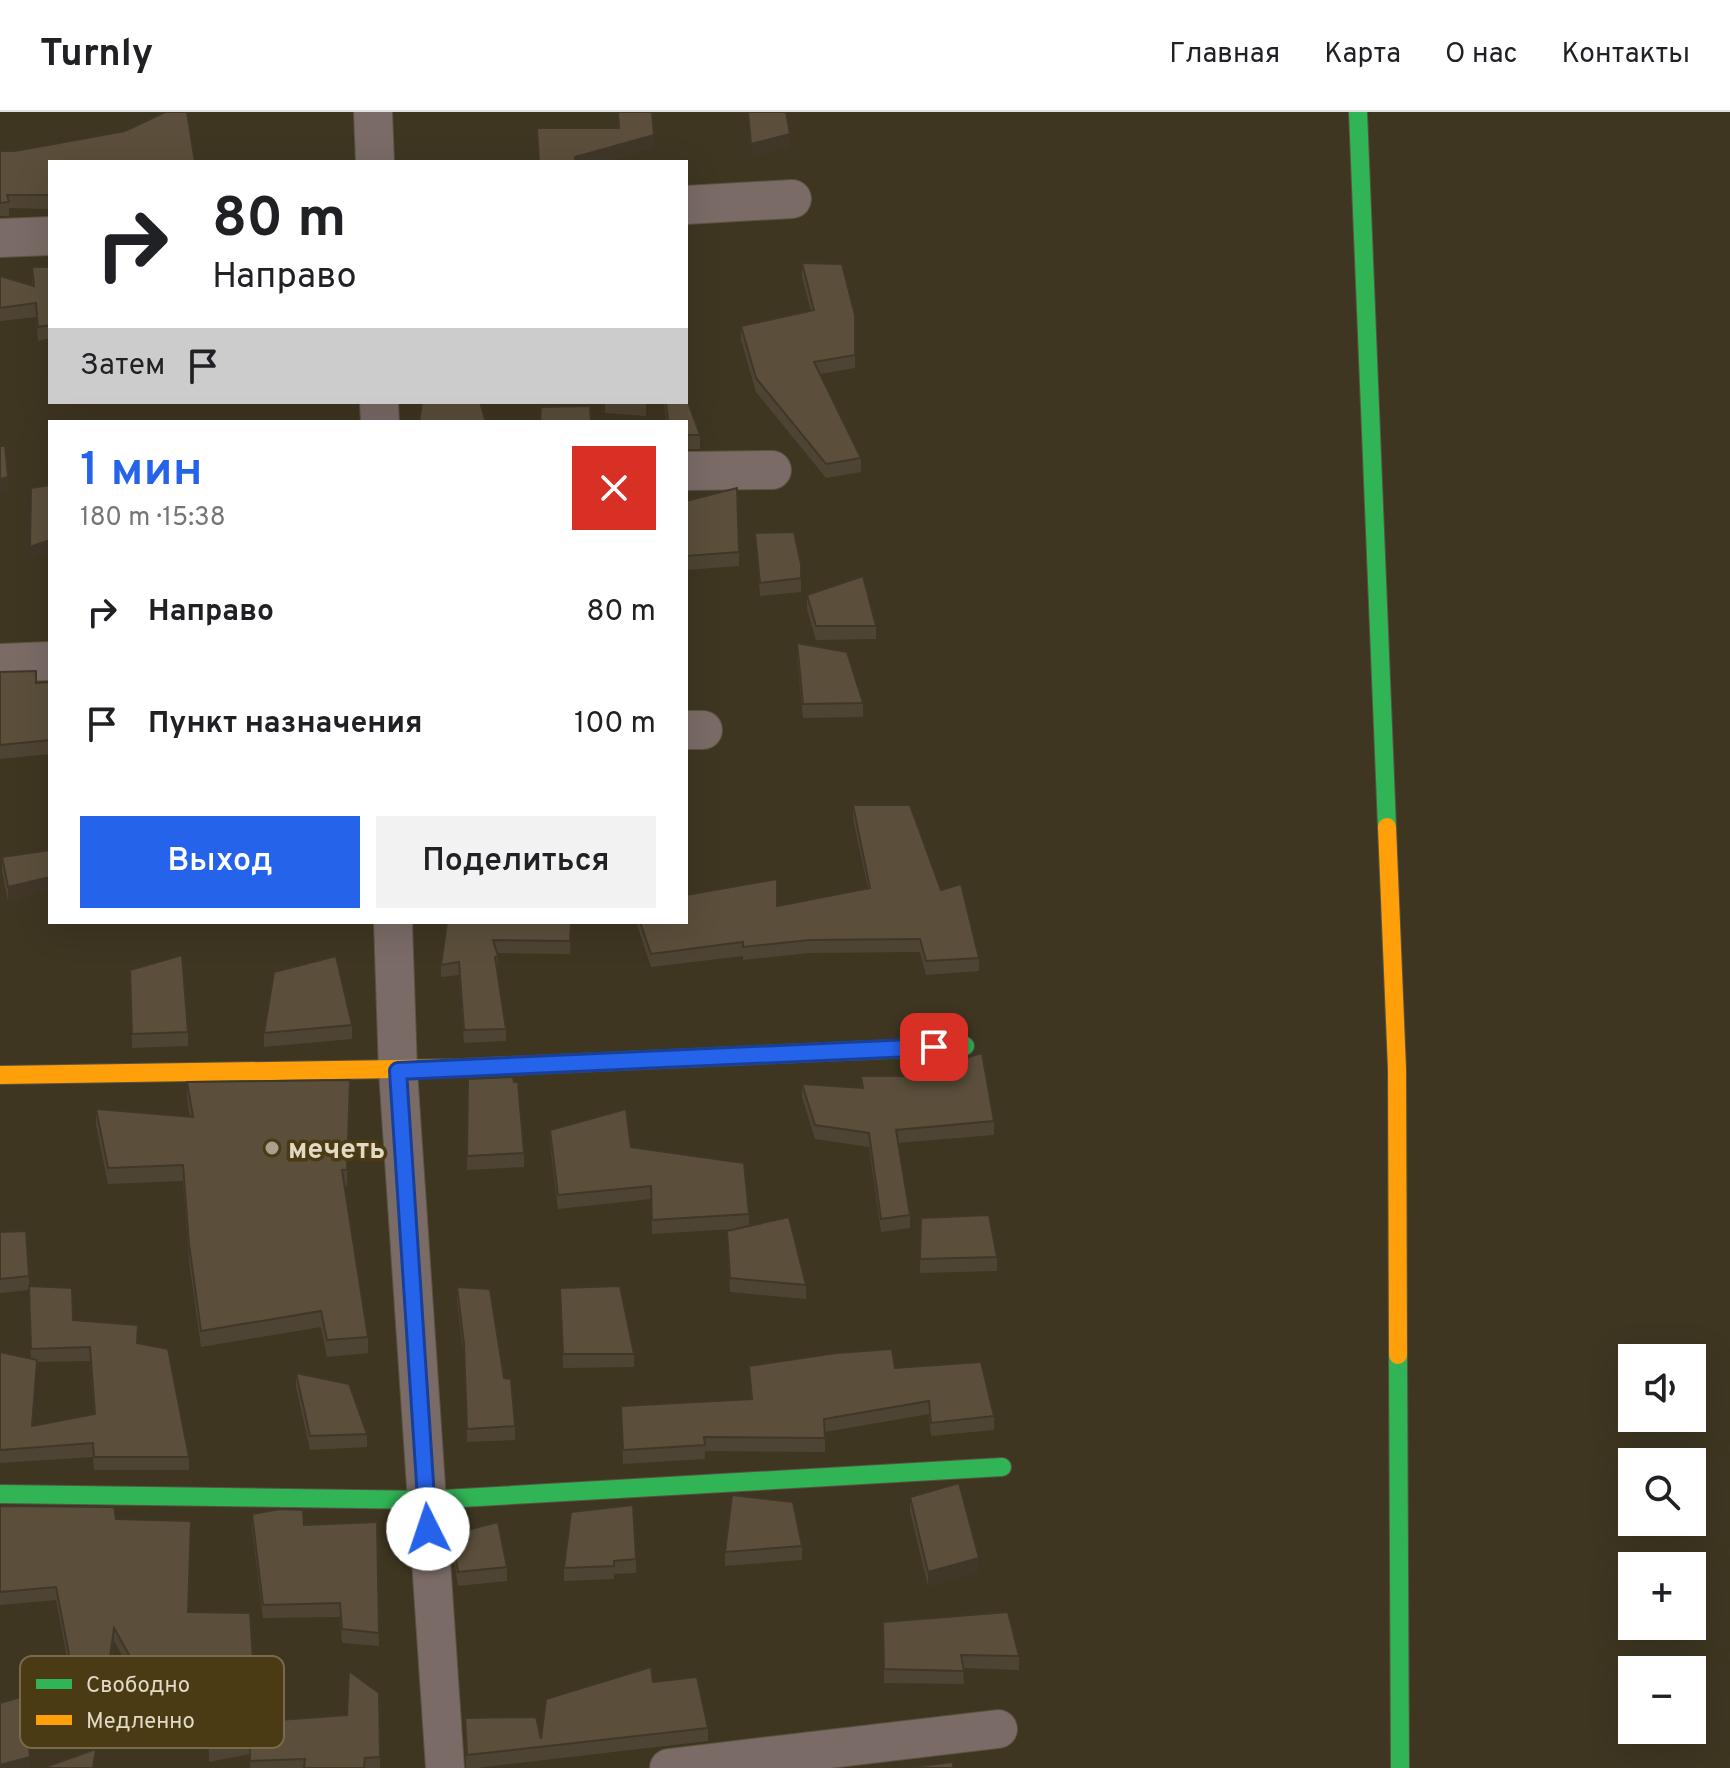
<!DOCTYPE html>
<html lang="ru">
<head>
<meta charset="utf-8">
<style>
  body { margin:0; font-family:Overpass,sans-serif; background:#f2f2f2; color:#202124; height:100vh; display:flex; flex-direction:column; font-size:30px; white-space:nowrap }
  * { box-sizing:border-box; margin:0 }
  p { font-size:26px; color:#757577 }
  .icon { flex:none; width:44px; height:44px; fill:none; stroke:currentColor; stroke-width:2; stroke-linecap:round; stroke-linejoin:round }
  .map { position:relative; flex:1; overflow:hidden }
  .panel { position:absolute; left:48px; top:308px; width:640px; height:504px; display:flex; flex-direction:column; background:#fff; border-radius:0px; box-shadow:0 8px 32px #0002 }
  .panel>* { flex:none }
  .banner { position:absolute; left:48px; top:48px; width:640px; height:244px; border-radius:0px; box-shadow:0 8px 32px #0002; background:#fff; color:#202124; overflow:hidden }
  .controls { position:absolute; left:1618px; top:1232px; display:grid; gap:16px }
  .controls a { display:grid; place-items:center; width:88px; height:88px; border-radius:0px; background:#fff; box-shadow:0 8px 32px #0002; font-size:40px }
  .pin { position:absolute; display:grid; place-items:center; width:68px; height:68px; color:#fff; margin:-34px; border-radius:16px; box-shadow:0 4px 12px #0006 }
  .me { position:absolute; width:88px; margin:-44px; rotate:356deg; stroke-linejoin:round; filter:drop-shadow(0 0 6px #0008) }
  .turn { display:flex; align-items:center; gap:28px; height:168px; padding:0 32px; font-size:36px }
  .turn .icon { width:104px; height:104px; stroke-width:2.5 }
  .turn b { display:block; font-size:56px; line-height:68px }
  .then { display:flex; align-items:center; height:76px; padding:0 32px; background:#0003; gap:16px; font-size:30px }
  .round { display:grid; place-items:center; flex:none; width:84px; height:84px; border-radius:0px; background:#f2f2f2 }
  .head { display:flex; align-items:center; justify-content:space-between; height:136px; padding:0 32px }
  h1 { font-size:48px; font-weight:600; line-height:60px; color:#2563eb }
  .action { display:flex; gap:16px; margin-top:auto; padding:16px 32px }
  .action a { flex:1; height:92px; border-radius:0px; background:#2563eb; color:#fff; font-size:32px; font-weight:600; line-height:92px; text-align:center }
  .action a+a { background:#f2f2f2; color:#202124 }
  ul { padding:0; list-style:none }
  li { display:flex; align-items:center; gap:24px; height:112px; padding:0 32px }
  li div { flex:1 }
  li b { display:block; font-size:30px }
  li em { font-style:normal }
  header { display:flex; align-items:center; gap:48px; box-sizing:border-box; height:112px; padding:0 40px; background:#fff; border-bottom:2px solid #e0e0e0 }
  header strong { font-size:38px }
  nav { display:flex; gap:44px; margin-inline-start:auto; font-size:28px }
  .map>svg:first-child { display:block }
</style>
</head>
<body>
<header>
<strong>Turnly</strong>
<nav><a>Главная</a><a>Карта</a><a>О нас</a><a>Контакты</a></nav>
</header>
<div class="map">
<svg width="1730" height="1656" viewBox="0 0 1730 1656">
  <rect width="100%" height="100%" fill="#3e3621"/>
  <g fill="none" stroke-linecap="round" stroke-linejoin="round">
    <!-- street casing -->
    <g stroke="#595341" stroke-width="40">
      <g id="street">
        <polyline points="373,0 375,50"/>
        <polyline points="686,93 792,87"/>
        <polyline points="0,126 50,124"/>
        <polyline points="379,290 380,310"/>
        <polyline points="686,359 772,358"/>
        <polyline points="0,551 50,549"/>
        <polyline points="686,618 703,618"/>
        <polyline points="393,810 398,959 445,1656"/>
        <polyline points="669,1656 998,1617"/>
      </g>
    </g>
    <!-- fast casing -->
    <g stroke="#595341" stroke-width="20">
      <g id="fast">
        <polyline points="1358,0 1387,715"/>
        <polyline points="461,956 965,934"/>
        <polyline points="1398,1243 1400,1656"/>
        <polyline points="0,1382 426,1388 1002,1355"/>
      </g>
    </g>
    <!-- slow casing -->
    <g stroke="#595341" stroke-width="20">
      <g id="slow">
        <polyline points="1387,715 1397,957 1398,1243"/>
        <polyline points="0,963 461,956"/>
      </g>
    </g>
    <!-- street -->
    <use href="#street" stroke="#7a6b66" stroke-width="38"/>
    <!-- fast -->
    <use href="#fast" stroke="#30b455" stroke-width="18"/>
    <!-- slow -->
    <use href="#slow" stroke="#ff9f0a" stroke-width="18"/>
  </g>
  <!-- wall -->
  <g fill="#4e4433" fill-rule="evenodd">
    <polygon points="187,0 50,50 50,97 9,96 9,104 0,104 0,39 15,39 125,19"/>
    <polygon points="802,151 855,203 855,256 820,262 861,346 861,360 826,366 756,280 741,228 741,214 811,199 802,165"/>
    <polygon points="32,155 50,155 50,226 38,229 36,205 0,209 0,164 32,174"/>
    <polygon points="605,290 646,290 646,304 605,301"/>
    <polygon points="664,290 686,290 700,323 700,337 686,337 686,310 666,310"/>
    <polygon points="686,389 739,440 739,454 686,458"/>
    <polygon points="755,421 801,452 801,480 760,484"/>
    <polygon points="807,483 876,514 876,527 816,528 807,497"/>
    <polygon points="797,531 863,591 863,605 803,606 797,545"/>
    <polygon points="0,560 36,571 50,570 50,642 0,647"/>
    <polygon points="853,693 941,778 979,846 979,859 926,863 920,840 810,841 743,848 743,844 651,855 636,810 686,810 777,794 868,776 853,707"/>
    <polygon points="50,738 50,778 8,789 2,759 2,745"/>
    <polygon points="447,810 572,810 570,842 497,841 498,844 497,857 506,917 506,929 464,931 459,863 441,865 441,853"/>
    <polygon points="130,858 188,920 188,934 132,936"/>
    <polygon points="352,913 352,927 264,935 264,921"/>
    <polygon points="861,964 994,1009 994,1023 898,1031 910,1103 910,1116 881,1120 869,1035 815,1027 802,985 802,972 861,976"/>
    <polygon points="468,967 524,1041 524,1055 467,1058"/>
    <polygon points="350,968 347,1074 344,1074 368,1225 368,1241 327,1245 321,1215 201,1235 189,1148 183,1069 108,1072 96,1013 96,997 190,1005 187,986 187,970"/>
    <polygon points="550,1018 631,1035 749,1102 749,1114 806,1173 806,1187 730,1180 727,1119 734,1117 652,1122 651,1087 558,1097 550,1032"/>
    <polygon points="921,1106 997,1145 997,1159 920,1161"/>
    <path d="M0,1120L29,1164V1174L73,1208L138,1231L189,1345V1358H94L93,1345L0,1351V1240L31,1247L29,1178L0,1181ZM90,1249L94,1302L33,1314L37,1250Z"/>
    <polygon points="457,1175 515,1314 515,1328 467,1330 464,1246 457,1189"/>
    <polygon points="560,1176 634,1242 634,1255 563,1256"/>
    <polygon points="749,1254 895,1256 994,1304 994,1318 931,1324 929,1302 825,1320 825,1340 705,1339 705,1347 623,1352 621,1294 751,1287"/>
    <polygon points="296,1261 367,1322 367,1335 310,1338 296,1275"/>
    <polygon points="910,1385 979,1460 928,1474 910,1399"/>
    <polygon points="0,1394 116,1407 189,1500 279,1608 347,1603 379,1581 380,1656 250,1656 250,1642 209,1650 209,1636 221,1593 211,1592 211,1581 170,1587 145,1585 114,1529 107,1580 73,1577 56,1488 0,1493"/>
    <polygon points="571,1400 636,1447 636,1461 614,1462 614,1467 564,1469 564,1456"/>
    <polygon points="252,1402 304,1413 377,1410 379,1534 342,1531 340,1505 263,1506 252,1416"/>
    <polygon points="452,1422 507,1455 507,1469 458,1474 452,1436"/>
    <polygon points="802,1434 802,1448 725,1454 725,1440"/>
    <polygon points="883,1510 1019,1544 1019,1558 963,1556 964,1572 884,1571"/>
    <polygon points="653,1570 708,1616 708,1629 476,1656 466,1656 465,1606 541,1627"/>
  </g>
  <!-- shaded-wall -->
  <g fill="#403729">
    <polygon points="790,22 790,35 751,46 751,32"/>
    <polygon points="654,23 654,36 606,50 575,50 575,45"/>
    <polygon points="8,365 8,378 0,380 0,367"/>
    <polygon points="50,428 50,440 30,447 30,435"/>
    <polygon points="50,765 50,778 8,789 8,775"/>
    <polygon points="37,1248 37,1262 32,1328 32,1314"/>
    <polygon points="979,1446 979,1460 928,1474 928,1460"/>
    <polygon points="114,1516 114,1529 107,1580 107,1567"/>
    <polygon points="30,1645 30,1656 0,1656 0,1653"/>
  </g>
  <!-- building -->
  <g fill="#5b4f3b" stroke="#403729" stroke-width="2">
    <polygon points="165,0 187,0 195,50 50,50 50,83 7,83 9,90 0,91 0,39 15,39 125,19"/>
    <polygon points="618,0 652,0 654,23 575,45 575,50 539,50 537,16 619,16"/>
    <polygon points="748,0 786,0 790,22 751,32"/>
    <polygon points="802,151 842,152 855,203 855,243 814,250 861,346 826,352 756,266 741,214 814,198"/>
    <polygon points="32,155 50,155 50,213 38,215 36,191 0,196 0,164 34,174"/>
    <polygon points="686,285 700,323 686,323 686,310 668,310 666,290 686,290"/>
    <polygon points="422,290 480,290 486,310 419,310"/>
    <polygon points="590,294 591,310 540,310 541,295"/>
    <polygon points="0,334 5,334 8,365 0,367"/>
    <polygon points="50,373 50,428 30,435 31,376"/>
    <polygon points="737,376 739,440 686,444 686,389"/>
    <polygon points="794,420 801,452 801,466 760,471 755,421"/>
    <polygon points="863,464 876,514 816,514 807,483"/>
    <polygon points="797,531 847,540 863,591 803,592"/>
    <polygon points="36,559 36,571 50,570 50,628 0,633 0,560"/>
    <polygon points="853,693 910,693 941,778 961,772 979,846 926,849 920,827 810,828 743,835 743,830 651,842 640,810 686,810 686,783 777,767 777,794 870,776"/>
    <polygon points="50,738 50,765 8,775 2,745"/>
    <polygon points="447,810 571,810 570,829 493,828 498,844 495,845 506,917 464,918 459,850 441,853"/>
    <polygon points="182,843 188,920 132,922 130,858"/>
    <polygon points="336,844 352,913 264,921 274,860"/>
    <polygon points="982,941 994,1009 896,1018 910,1103 881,1107 869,1021 815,1013 802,972 863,976 861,964 904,964"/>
    <polygon points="513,965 514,970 518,970 524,1041 467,1044 468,967"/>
    <polygon points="350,968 347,1058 342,1058 368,1225 327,1228 321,1199 201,1219 189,1132 183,1053 108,1056 96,997 193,1005 187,970"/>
    <polygon points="626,997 631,1035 744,1051 749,1102 652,1108 651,1074 558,1083 550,1018"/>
    <polygon points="989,1103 997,1145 920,1147 921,1106"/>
    <polygon points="789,1105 806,1173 730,1166 727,1119"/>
    <polygon points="26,1119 29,1164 0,1167 0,1120"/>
    <polygon points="29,1174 72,1176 73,1208 138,1213 137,1231 168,1237 189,1345 94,1345 93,1331 0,1338 0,1240 37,1248 32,1314 95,1302 90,1235 31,1237"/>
    <polygon points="620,1174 634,1242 563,1242 560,1176"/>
    <polygon points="457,1175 490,1177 504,1266 511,1267 515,1314 467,1317 464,1232"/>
    <polygon points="892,1237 895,1256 981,1250 994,1304 931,1311 929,1289 824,1307 825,1326 704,1325 705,1333 623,1338 621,1294 752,1287 749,1254 836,1241"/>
    <polygon points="296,1261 349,1272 367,1322 310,1324"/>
    <polygon points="959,1371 979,1446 928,1460 910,1385"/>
    <polygon points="732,1383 793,1390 802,1434 725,1440"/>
    <polygon points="633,1393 636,1447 614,1449 614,1454 564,1456 571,1400"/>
    <polygon points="0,1394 114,1395 116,1407 191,1409 188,1500 250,1501 255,1581 275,1574 279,1608 347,1603 349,1559 379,1581 380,1645 365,1646 364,1656 304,1656 305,1647 250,1649 250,1629 209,1636 210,1597 249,1583 211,1579 212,1567 170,1574 145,1571 114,1516 107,1567 73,1563 56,1475 0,1480"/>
    <polygon points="280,1397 303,1398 304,1413 377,1410 379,1521 342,1517 340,1491 263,1493 252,1402"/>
    <polygon points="498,1410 507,1455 458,1460 452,1422"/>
    <polygon points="1008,1500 1019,1544 961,1543 964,1559 884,1557 883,1510"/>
    <polygon points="651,1555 653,1570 697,1565 708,1616 467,1643 465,1606 536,1605 541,1627 546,1587"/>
    <polygon points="24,1584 30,1645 0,1653 0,1591"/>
    <polygon points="96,1637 93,1656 48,1656 48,1654"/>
    <polygon points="953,1650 953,1656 912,1656 912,1655"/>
  </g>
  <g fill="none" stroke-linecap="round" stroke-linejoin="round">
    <!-- route casing -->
    <g stroke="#184099" stroke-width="20">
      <polyline id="route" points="428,1417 398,959 934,935"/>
    </g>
    <!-- route -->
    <use href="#route" stroke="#2563eb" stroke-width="14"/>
  </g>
  <!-- markers -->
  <circle fill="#a9a18c" stroke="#4a3b15" stroke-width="3" cx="272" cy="1036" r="8"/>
  <g text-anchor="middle" stroke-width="7" stroke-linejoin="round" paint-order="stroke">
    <!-- poi labels -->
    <g font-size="28" font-weight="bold" fill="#e3dac6" stroke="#4a3b15" text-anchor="start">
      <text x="288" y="1046">мечеть</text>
    </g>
  </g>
  <!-- legend -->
  <rect x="20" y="1544" width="264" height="92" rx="12" fill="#4a3b15" stroke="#786b4a" stroke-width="2"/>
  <rect x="36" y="1567" width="36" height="10" fill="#30b455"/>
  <rect x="36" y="1603" width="36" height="10" fill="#ff9f0a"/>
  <g font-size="22" fill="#e3dac6">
    <text x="86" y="1580">Свободно</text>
    <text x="86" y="1616">Медленно</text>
  </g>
</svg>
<div class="controls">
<a><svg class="icon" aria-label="sound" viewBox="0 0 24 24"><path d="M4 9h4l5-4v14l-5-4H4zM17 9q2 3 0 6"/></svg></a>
<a><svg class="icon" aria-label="search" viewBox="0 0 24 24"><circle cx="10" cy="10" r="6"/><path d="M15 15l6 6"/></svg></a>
<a>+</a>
<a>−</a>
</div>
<div class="pin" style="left:934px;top:935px;background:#d93025"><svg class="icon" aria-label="arrive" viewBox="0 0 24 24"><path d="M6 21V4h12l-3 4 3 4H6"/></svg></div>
<svg class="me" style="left:428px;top:1417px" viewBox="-20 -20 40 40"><circle r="19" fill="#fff"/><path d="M0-13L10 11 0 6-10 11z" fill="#2563eb"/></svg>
<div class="banner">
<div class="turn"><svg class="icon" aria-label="right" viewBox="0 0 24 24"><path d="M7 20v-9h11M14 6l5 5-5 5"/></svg><div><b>80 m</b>Направо</div></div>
<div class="then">Затем<svg class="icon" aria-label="arrive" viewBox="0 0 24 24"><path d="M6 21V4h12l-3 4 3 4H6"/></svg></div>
</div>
<section class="panel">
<div class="head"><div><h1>1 мин</h1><p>180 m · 15:38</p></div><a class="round" style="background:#d93025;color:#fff"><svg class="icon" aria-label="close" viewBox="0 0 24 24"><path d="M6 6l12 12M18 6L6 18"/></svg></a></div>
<ul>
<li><svg class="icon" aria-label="right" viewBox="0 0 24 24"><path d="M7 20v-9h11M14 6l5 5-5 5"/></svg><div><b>Направо</b></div><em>80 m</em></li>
<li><svg class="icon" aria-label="arrive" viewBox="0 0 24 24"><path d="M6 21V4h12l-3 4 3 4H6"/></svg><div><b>Пункт назначения</b></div><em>100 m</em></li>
</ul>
<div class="action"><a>Выход</a><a>Поделиться</a></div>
</section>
</div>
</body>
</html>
